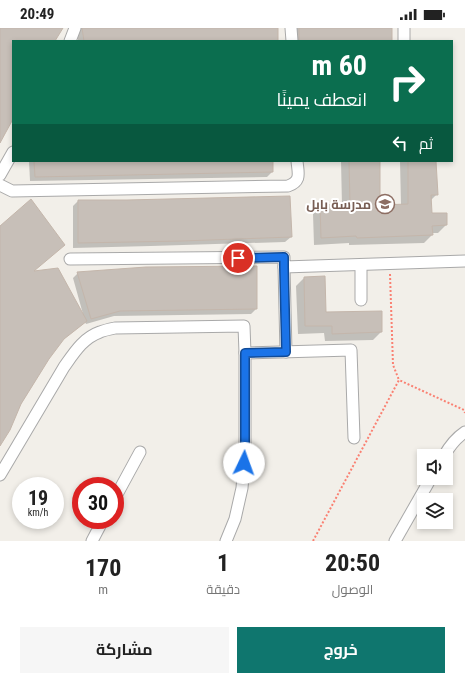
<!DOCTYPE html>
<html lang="ar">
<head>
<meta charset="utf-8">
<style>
  body { margin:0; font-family:"Roboto Condensed",Cairo,sans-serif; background:#f6f6f6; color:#222; direction:rtl; height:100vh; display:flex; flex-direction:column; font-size:15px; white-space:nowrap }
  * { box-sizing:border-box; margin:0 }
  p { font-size:13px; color:#767676 }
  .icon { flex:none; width:22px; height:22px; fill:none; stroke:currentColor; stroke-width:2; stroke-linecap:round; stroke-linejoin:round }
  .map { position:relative; height:513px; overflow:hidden; direction:ltr }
  .drawer { display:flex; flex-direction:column; background:#fff; flex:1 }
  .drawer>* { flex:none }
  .hud { position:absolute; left:12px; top:12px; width:441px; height:122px; border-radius:0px; box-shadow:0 2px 6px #0003; direction:rtl; background:#0b6e4f; color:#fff; overflow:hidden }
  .controls { position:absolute; left:417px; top:421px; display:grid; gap:8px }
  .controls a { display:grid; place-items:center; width:36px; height:36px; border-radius:0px; background:#fff; box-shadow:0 2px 6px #0003; font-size:20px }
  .speed { position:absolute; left:12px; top:449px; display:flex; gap:8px; font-size:20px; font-weight:700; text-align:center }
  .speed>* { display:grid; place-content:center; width:52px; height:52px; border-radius:50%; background:#fff; box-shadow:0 2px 6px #0003; line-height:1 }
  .speed small { font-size:10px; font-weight:400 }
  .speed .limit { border:6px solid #d22; background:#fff; color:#111 }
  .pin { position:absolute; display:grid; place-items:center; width:34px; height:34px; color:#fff; margin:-17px; border:2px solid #fff; border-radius:50%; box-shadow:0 1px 4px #0007 }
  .me { position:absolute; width:44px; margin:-22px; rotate:3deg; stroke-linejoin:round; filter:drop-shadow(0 0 3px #0008) }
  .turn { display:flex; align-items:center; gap:14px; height:84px; padding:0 20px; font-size:18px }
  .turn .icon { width:52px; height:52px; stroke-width:2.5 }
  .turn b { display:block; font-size:28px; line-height:34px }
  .then { display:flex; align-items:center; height:38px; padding:0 20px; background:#0003; gap:8px; font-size:15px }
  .eta { display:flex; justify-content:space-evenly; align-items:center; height:68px; text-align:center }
  .eta b { font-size:24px; font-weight:700; line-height:28px }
  .action { display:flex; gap:8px; margin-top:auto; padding:8px 20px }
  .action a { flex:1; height:46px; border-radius:0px; background:#0f766e; color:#fff; font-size:16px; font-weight:700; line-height:46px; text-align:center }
  .action a+a { background:#f6f6f6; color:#222 }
  .status { display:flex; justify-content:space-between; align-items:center; height:28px; padding:0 20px; background:#fff; direction:ltr }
  .status svg { height:11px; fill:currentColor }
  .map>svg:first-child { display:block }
</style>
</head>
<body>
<div class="status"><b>20:49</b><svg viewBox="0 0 49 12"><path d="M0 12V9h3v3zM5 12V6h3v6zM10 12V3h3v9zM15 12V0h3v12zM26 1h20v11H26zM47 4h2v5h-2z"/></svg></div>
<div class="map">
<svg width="465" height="513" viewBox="0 0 465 513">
  <rect width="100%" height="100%" fill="#f2efe9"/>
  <!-- shadow -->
  <g fill="#0003">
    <polygon points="77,0 277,0 277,13 78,13"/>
    <rect x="294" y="0" width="97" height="13"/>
    <polygon points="29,133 272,133 272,144 267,149 30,153"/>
    <polygon points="341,133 379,133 380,178 401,177 400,133 435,133 437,166 431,172 431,186 446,197 438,205 432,205 432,207 424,215 349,217 349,215 314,217 313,186 321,178 342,178"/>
    <polygon points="78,173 291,209 285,214 151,218 73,220 73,178"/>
    <polygon points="0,199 32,245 83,286 73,250 78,245 256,281 251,286 114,288 86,296 85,294 80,298 61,313 48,330 21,376 0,417"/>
    <polygon points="304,250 325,286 381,304 373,312 325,313 324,305 298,306 296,258"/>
  </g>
  <!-- building -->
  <g fill="#c7bfb8" stroke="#c4b6ab">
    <polygon points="0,0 63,0 55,13 13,13 13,91 0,115"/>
    <polygon points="82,0 278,0 278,13 84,13"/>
    <rect x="299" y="0" width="93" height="13"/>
    <polygon points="34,133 273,133 273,144 35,149"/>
    <polygon points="349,133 380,133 380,177 408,176 408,133 436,133 438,167 431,167 432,185 447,185 447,197 432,198 433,207 357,210 356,208 321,210 320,177 350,176"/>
    <polygon points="290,168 292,209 182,213 78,215 78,172 127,172"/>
    <polygon points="31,171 65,217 34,243 58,240 87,293 64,311 49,331 21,376 10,402 0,418 0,198"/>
    <polygon points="257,238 257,281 120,283 91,291 77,244 146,239"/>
    <polygon points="325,248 326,284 382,283 382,304 332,306 332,298 305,298 304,249"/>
  </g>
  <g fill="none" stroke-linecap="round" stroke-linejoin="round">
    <!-- street casing -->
    <g stroke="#a9a9a9" stroke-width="13">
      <g id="street">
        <polyline points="291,0 292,13"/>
        <polyline points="404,0 404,13"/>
        <polyline points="70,13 75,0"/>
        <polyline points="0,147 13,124"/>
        <path d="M0,157L12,163L288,158C302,153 298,145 297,133"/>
        <polyline points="70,231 284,229 284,239 465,233"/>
        <polyline points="361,237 361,272"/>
        <polyline points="284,239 286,324"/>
        <polyline points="245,325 351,322 354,410"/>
        <path d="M444,428C449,419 456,410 465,404"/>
        <path d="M0,447L64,339C74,325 83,310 100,304C105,302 110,301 115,300L244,298L245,325V423L242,460L235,491L226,513"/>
        <polyline points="115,470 140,424"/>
        <polyline points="92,513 103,492"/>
        <polyline points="395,513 431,450"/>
      </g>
    </g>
    <!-- path -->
    <g stroke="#fa8072" stroke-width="2" stroke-dasharray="2 2" stroke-linecap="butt">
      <polyline points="390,246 393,337 399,352"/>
      <polyline points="313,513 399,352 464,382 465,385"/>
    </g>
    <!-- street -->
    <use href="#street" stroke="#fff" stroke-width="11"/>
  </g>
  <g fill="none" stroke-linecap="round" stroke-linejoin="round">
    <!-- route casing -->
    <g stroke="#114b97" stroke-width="10">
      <polyline id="route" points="238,230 284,229 284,239 286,324 245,325 245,423 244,435"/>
    </g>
    <!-- route -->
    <use href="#route" stroke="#1a73e8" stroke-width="7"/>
  </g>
  <!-- icons -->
  <defs>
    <g id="school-ring" transform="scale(1)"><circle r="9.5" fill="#fff" stroke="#8d6e63" stroke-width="1.5"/><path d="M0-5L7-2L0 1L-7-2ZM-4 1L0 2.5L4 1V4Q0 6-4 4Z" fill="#8d6e63"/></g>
  </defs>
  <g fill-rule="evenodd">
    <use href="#school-ring" x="385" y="176"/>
  </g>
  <g text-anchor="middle" stroke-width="4" stroke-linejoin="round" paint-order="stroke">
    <!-- education labels -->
    <g font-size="13" font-weight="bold" fill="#785e54" stroke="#fff" text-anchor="end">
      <text x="371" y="181">مدرسة بابل</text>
    </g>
  </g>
</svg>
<div class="controls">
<a><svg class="icon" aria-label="sound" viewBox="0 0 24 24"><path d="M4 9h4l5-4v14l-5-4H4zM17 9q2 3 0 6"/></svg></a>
<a><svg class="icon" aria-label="layers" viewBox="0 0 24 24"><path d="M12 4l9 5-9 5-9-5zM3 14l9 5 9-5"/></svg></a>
</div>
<div class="speed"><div>19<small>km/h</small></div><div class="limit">30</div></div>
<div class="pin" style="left:238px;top:230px;background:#d93025"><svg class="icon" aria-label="arrive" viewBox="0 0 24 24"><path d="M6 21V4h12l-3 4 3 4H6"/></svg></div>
<svg class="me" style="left:244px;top:435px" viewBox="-20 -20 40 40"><circle r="19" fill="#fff"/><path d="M0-13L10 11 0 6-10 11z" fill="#1a73e8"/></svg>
<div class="hud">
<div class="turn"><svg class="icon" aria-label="right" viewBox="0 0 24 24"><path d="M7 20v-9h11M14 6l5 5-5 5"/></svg><div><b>60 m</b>انعطف يمينًا</div></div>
<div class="then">ثم<svg class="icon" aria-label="left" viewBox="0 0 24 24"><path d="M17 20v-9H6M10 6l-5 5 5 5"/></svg></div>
</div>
</div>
<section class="drawer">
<div class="eta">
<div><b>20:50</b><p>الوصول</p></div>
<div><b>1</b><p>دقيقة</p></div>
<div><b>170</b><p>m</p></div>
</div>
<div class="action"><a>خروج</a><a>مشاركة</a></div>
</section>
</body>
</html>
